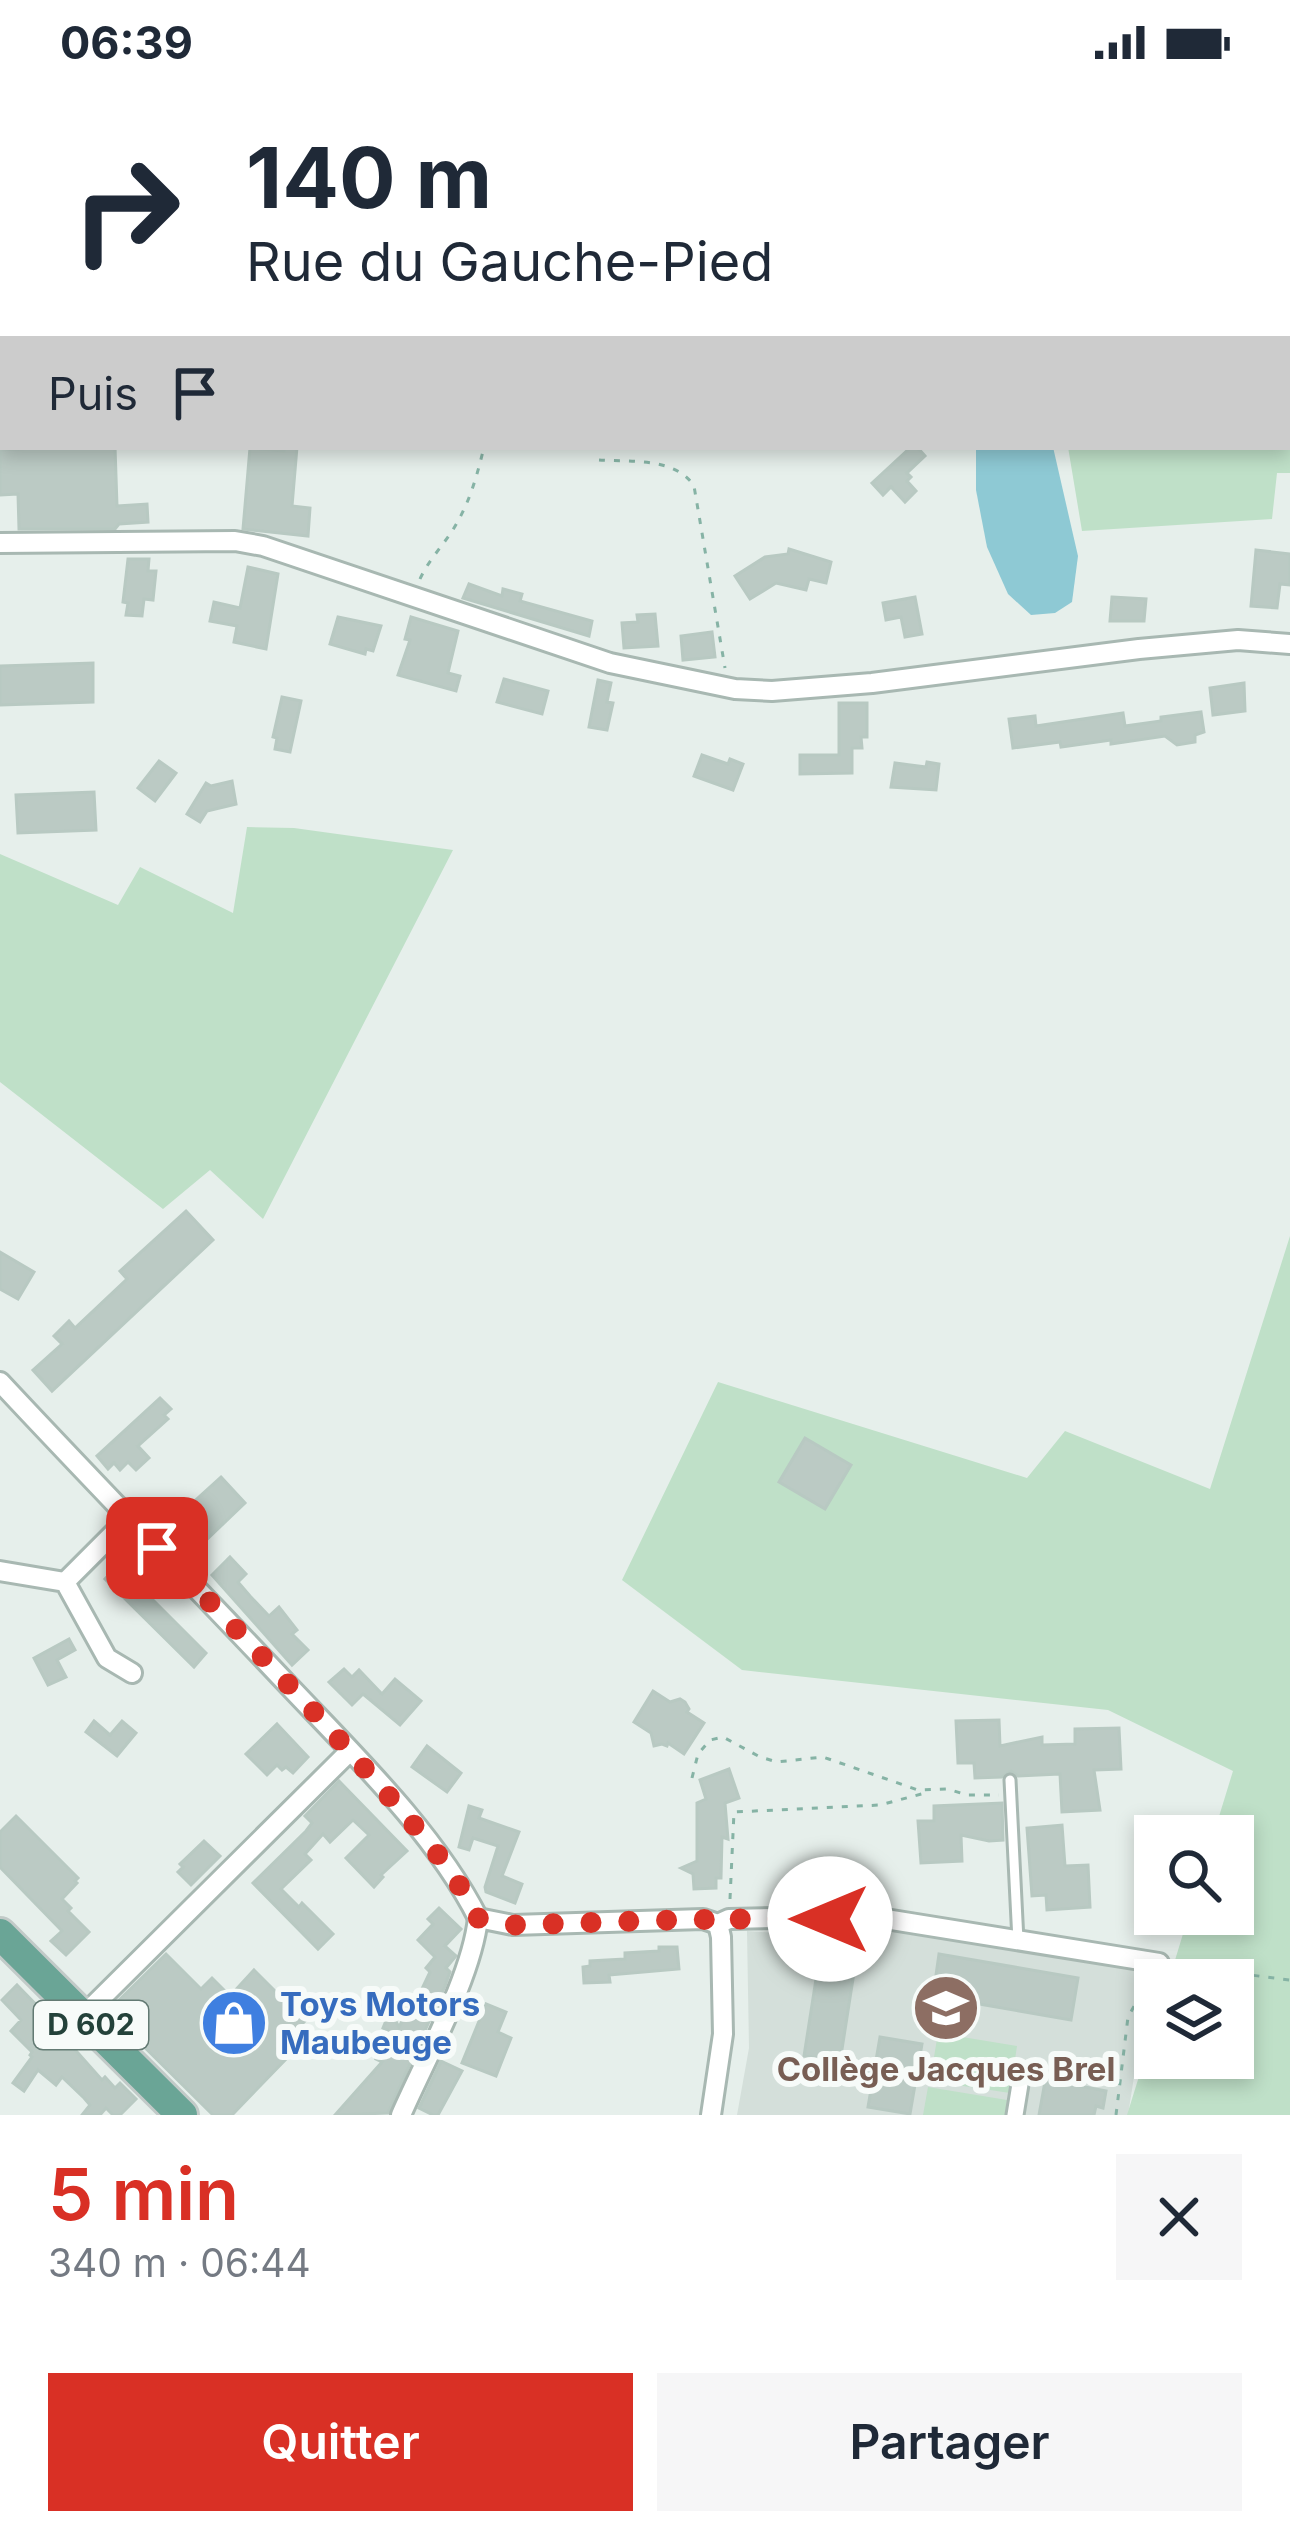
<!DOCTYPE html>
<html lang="fr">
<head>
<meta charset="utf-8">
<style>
  body { margin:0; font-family:Inter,sans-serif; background:#f6f6f7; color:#1f2937; height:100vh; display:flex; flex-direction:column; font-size:45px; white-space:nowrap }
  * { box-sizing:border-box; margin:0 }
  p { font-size:39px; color:#747a83 }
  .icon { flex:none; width:66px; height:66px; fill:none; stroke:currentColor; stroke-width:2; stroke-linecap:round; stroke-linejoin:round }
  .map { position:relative; height:2031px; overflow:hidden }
  .panel { display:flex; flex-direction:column; background:#fff; flex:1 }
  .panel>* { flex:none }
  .hud { position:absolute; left:0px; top:0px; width:1290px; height:366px; box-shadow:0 6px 18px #0003; background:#fff; color:#1f2937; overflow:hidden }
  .buttons { position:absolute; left:1134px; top:1731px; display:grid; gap:24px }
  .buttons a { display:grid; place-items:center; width:120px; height:120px; border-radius:0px; background:#fff; box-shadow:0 6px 18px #0003; font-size:60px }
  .pin { position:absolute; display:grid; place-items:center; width:102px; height:102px; color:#fff; margin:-51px; border-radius:24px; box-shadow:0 6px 18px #0006 }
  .me { position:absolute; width:132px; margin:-66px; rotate:270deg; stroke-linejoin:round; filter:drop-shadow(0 0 9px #0008) }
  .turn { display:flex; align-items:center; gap:42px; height:252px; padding:0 48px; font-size:54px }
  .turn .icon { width:156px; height:156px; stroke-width:2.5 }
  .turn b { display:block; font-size:84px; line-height:102px }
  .then { display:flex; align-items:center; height:114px; padding:0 48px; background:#0003; gap:24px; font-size:45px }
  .round { display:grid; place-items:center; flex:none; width:126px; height:126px; border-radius:0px; background:#f6f6f7 }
  .headline { display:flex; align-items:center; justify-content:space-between; height:204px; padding:0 48px }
  h1 { font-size:72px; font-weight:600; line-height:90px; color:#d93025 }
  .button { display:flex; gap:24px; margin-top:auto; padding:24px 48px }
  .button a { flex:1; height:138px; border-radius:0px; background:#d93025; color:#fff; font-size:48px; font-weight:600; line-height:138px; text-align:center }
  .button a+a { background:#f6f6f7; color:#1f2937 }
  .status { display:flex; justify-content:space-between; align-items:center; height:84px; padding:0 60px; background:#fff; direction:ltr }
  .status svg { height:33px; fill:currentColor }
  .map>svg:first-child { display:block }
</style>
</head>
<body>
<div class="status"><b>06:39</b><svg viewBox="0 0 49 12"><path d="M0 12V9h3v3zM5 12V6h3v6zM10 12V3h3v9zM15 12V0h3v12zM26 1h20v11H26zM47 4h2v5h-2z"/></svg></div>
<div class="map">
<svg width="1290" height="2031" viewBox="0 0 1290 2031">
  <rect width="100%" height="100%" fill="#e6efeb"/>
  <!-- built -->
  <polygon fill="#d4dfda" points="863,1842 1151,1885 1128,2031 737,2031 749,1964 747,1847 777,1849"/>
  <!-- green -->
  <g fill="#bfe0c8">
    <polygon points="684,0 1290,0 1290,389 1277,389 1272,435 1082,447 1068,363 1287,363 1287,3 684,3"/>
    <polygon points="247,743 294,744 453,766 263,1135 210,1086 163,1125 0,998 0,770 118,821 140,783 233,829"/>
    <polygon points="1290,1152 1290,2031 1127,2031 1155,1941 1155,1974 1233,1974 1233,1896 1169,1896 1189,1830 1233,1830 1233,1752 1213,1752 1233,1687 1108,1626 742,1586 622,1496 718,1298 1027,1394 1065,1347 1210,1405"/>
    <polygon points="938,1949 1017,1962 1010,2009 930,1997"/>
    <polygon points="928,2003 1007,2016 1005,2031 923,2031"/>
  </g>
  <!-- water -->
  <polygon fill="#8ec9d4" points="976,363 1053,363 1078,472 1072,518 1055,529 1031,531 1008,510 987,463 976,406"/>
  <!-- building -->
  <g fill="#bbcac4" stroke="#b8c9c2" stroke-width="3">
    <polygon points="48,363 115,363 117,422 147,420 148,438 119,440 115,445 19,445 18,410 0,411 0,366"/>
    <polygon points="284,363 297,363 292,422 310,424 308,452 243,445 250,364 284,367"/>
    <polygon points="911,363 917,363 925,372 907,389 911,393 907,397 916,407 905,418 891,403 883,411 872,399"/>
    <polygon points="789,465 831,478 826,499 809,495 806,506 776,499 750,515 735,492 765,473 788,470"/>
    <polygon points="1256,466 1290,470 1290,501 1280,500 1277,524 1251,522"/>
    <polygon points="128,475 149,475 148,487 156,487 153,516 144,515 142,532 126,531 128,519 123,518"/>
    <polygon points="248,483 278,490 266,565 234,558 237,542 210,537 214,518 240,524"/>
    <polygon points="469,500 502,512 503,505 522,510 520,517 592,537 589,552 463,514"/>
    <polygon points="915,513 922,550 905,553 901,533 886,536 883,519"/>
    <polygon points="1112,513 1146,515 1144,537 1110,537"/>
    <polygon points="655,530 658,562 624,564 622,539 638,538 637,531"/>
    <polygon points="338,533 381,542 373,567 366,565 365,570 330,560"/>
    <polygon points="411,533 458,547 448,589 460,592 456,607 398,591 410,556 405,555"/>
    <polygon points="712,548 715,573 683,576 681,552"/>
    <polygon points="93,579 93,618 0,621 0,582"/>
    <polygon points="504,595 548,607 542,630 497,618"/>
    <polygon points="598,596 611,599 607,618 613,619 607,646 589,643"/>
    <polygon points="1244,599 1245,627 1213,631 1210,604"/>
    <polygon points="282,613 301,617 290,668 275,665 277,654 273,653"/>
    <polygon points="839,619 867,619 867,653 861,653 862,664 852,664 852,689 800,690 800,671 839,671"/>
    <polygon points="1201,628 1204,648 1195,651 1195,658 1177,661 1165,652 1111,660 1111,656 1061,663 1060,658 1013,664 1009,635 1035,632 1036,642 1123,629 1125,642 1161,637 1161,633"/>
    <polygon points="702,671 728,680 730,675 743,680 733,706 694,692"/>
    <polygon points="159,677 176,689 155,717 138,704"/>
    <polygon points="927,678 939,680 936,706 891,703 895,679 926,683"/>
    <polygon points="232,697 236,720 207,727 200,738 187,730 206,699 211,702"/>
    <polygon points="94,708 96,746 18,749 16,711"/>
    <polygon points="186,1127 213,1156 52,1307 33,1286 62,1260 54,1252 69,1237 75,1244 127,1195 120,1187"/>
    <polygon points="0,1168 34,1188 18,1215 0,1205"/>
    <polygon points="160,1314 171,1325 164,1331 168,1335 138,1362 149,1374 136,1386 128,1378 120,1386 114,1379 108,1385 97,1372"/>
    <polygon points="805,1354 851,1381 825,1425 779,1398"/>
    <polygon points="221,1393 245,1419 203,1459 178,1432"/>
    <polygon points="230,1473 246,1490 238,1498 250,1512 269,1532 279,1523 297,1546 292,1550 308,1566 292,1581 212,1491"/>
    <polygon points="122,1477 143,1496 138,1501 206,1569 194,1583 105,1495"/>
    <polygon points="69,1555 75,1566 57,1576 66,1593 48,1601 34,1574"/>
    <polygon points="344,1585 352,1593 359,1586 382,1610 395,1595 421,1617 400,1641 363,1610 352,1621 329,1598"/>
    <polygon points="653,1607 670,1618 680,1615 685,1618 689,1625 687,1628 704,1639 684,1670 668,1659 667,1662 662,1660 654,1662 651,1649 634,1638"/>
    <polygon points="999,1636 1000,1662 1042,1653 1042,1661 1075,1660 1075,1645 1119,1644 1121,1685 1094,1686 1100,1726 1062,1728 1060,1690 1018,1692 1011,1687 1002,1693 975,1694 974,1679 958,1679 956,1637"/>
    <polygon points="94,1637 110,1651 122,1637 136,1649 117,1672 86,1648"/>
    <polygon points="277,1640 308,1673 293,1689 286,1683 282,1686 277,1681 267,1691 246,1670"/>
    <polygon points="427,1662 461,1689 447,1708 412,1683"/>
    <polygon points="729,1685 739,1714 725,1719 728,1755 722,1753 721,1794 716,1794 716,1804 694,1805 693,1790 681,1784 697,1777 697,1719 706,1715 700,1696"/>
    <polygon points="339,1697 407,1767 381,1791 383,1793 374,1803 346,1774 369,1751 353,1736 330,1758 323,1750 305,1770 311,1776 281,1805 299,1823 302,1819 333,1850 318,1865 253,1799 306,1747 312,1739 305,1732"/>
    <polygon points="1002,1719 1003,1756 989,1757 961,1751 962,1777 921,1779 918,1737 934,1737 934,1722"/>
    <polygon points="469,1722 482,1726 479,1734 519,1748 502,1792 522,1800 515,1819 486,1808 485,1803 498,1762 473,1754 469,1766 459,1763"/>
    <polygon points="16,1732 78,1794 75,1797 77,1799 62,1815 71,1824 68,1827 89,1848 66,1871 51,1857 62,1847 0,1783 0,1748"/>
    <polygon points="1062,1741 1065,1782 1088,1781 1090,1823 1047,1826 1046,1811 1032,1812 1027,1744"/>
    <polygon points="204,1757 220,1772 191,1801 178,1788 183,1783 180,1780"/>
    <polygon points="439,1824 461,1845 445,1862 456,1872 446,1884 450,1888 445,1902 388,2029 335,2031 382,1978 376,1975 384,1960 380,1958 387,1946 383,1944 390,1927 399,1943 417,1908 420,1909 430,1888 426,1884 435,1873 418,1856 433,1840 428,1835"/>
    <polygon points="659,1863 677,1863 679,1885 609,1891 610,1898 584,1899 583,1883 590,1882 590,1877 625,1875 625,1869 659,1867"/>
    <polygon points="166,1870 201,1905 212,1894 230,1912 254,1886 305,1937 277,1965 287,1974 232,2031 213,2031 108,1927"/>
    <polygon points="939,1870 1078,1894 1071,1936 933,1912"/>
    <polygon points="819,1876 855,1882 840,1978 804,1972"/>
    <polygon points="17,1901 55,1940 58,1937 75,1955 70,1960 102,1996 105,1993 115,2004 120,1999 136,2015 120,2031 113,2031 106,2024 100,2031 82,2031 90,2021 84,2014 62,1993 56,2001 38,1986 24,2007 13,1999 32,1973 30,1971 32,1968 11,1947 21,1936 2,1916"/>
    <polygon points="486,1920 506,1928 498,1948 511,1954 496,1992 462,1979"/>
    <polygon points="880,1953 922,1960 910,2030 868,2023"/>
    <polygon points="441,1977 462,1987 438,2031 433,2031 419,2024"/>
    <polygon points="1046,1992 1064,1995 1064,1999 1106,2007 1103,2024 1096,2022 1094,2031 1039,2031"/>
  </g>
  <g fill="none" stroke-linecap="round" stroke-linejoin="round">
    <!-- service casing -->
    <g stroke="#a8b8b2" stroke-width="15">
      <polyline id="service" points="1010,1696 1018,1857"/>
    </g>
    <!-- pedestrian casing -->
    <g stroke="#a8b8b2" stroke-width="21">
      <polyline id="pedestrian" points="1015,2031 1022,1988"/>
    </g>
    <!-- minor casing -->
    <g stroke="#a8b8b2" stroke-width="24">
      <g id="minor">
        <polyline points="0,459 235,457 263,462 610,579 735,605 772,607 872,599 1139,565 1238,556 1290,560"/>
        <path d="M0,1298C95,1400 193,1500 289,1602C354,1671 435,1749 478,1834"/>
        <polyline points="0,1487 65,1498 107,1574 132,1589"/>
        <polyline points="65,1498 128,1435"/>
        <polyline points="83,1932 350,1667"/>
        <path d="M401,2031C425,1976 472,1892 478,1834L513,1841L703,1835L718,1840L729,1835L867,1832L1159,1879"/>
        <polyline points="711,2031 723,1950 721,1853 718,1840"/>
      </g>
    </g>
    <!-- primary casing -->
    <g stroke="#c2cac8" stroke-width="36">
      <polyline id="primary" points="0,1850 182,2031"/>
    </g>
    <!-- path -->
    <g stroke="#86b3a5" stroke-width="3" stroke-dasharray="6 9" stroke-linecap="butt">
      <path d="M599,376C631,378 675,373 694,402L725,584"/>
      <path d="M420,495C430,473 447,458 458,437C471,414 478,388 484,363"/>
      <polyline points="692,1694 698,1670 710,1656 723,1653 760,1673 777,1678 823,1673 918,1706 948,1705 967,1711 999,1711"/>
      <polyline points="730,1815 734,1728 880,1721 929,1708"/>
      <polyline points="1179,1882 1290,1896"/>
      <polyline points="1116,2031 1128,1933 1149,1896"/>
    </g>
    <!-- service -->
    <use href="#service" stroke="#fff" stroke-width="9"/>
    <!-- pedestrian -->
    <use href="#pedestrian" stroke="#fff" stroke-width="15"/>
    <!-- minor -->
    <use href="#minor" stroke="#fff" stroke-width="18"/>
    <!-- primary -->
    <use href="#primary" stroke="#6aa596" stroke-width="30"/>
  </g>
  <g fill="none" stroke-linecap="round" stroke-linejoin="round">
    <!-- route -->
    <path stroke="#d93025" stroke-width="21" stroke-dasharray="0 37.8" d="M157,1464C233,1541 308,1619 379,1701C416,1743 453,1784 478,1834L513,1841L703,1835L718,1840L729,1835H830"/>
  </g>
  <!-- icons -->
  <defs>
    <g id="school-disc" transform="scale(3.45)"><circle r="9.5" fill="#8d6e63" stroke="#f7fbf9"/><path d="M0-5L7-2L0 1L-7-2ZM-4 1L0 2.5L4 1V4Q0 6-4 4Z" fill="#fff"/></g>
    <g id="shop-disc" transform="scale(3.45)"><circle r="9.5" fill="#3f7fe0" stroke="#f7fbf9"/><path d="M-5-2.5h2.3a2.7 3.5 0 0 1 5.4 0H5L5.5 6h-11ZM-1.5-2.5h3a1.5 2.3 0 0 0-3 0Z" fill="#fff"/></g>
  </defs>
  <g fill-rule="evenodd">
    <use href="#school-disc" x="946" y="1924"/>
    <use href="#shop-disc" x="234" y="1939"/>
  </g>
  <g text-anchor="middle" stroke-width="12" stroke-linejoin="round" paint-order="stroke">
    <!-- shield labels -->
    <rect fill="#f7fbf9" stroke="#637a73" stroke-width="3" x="34" y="1917" width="114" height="48" rx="9"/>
    <g font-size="30" font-weight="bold" fill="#24423a">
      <text x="91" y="1951">D 602</text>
    </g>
    <!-- shop labels -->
    <g font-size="33" font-weight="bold" fill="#366cbe" stroke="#f7fbf9" text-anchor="start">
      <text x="280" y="1932">Toys Motors<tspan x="280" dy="38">Maubeuge</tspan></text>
    </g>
    <!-- education labels -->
    <g font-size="33" font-weight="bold" fill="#785e54" stroke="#f7fbf9">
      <text x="946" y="1997">Collège Jacques Brel</text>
    </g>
  </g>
</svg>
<div class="buttons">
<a><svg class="icon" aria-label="search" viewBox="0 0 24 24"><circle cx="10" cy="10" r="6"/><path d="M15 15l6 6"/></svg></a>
<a><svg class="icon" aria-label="layers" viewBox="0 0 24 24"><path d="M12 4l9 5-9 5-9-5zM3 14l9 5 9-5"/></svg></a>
</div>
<div class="pin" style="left:157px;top:1464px;background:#d93025"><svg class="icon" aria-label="arrive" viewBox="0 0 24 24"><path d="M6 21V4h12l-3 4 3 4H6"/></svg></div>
<svg class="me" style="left:830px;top:1835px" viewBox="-20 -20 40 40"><circle r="19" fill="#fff"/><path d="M0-13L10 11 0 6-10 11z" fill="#d93025"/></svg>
<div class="hud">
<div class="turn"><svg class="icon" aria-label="right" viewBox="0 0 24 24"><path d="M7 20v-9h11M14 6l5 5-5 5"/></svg><div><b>140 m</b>Rue du Gauche-Pied</div></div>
<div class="then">Puis<svg class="icon" aria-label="arrive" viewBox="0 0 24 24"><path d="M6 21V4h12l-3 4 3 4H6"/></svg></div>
</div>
</div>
<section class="panel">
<div class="headline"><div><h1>5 min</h1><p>340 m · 06:44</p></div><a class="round"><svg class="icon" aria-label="close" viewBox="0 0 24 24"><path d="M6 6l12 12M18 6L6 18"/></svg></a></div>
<div class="button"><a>Quitter</a><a>Partager</a></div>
</section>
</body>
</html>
